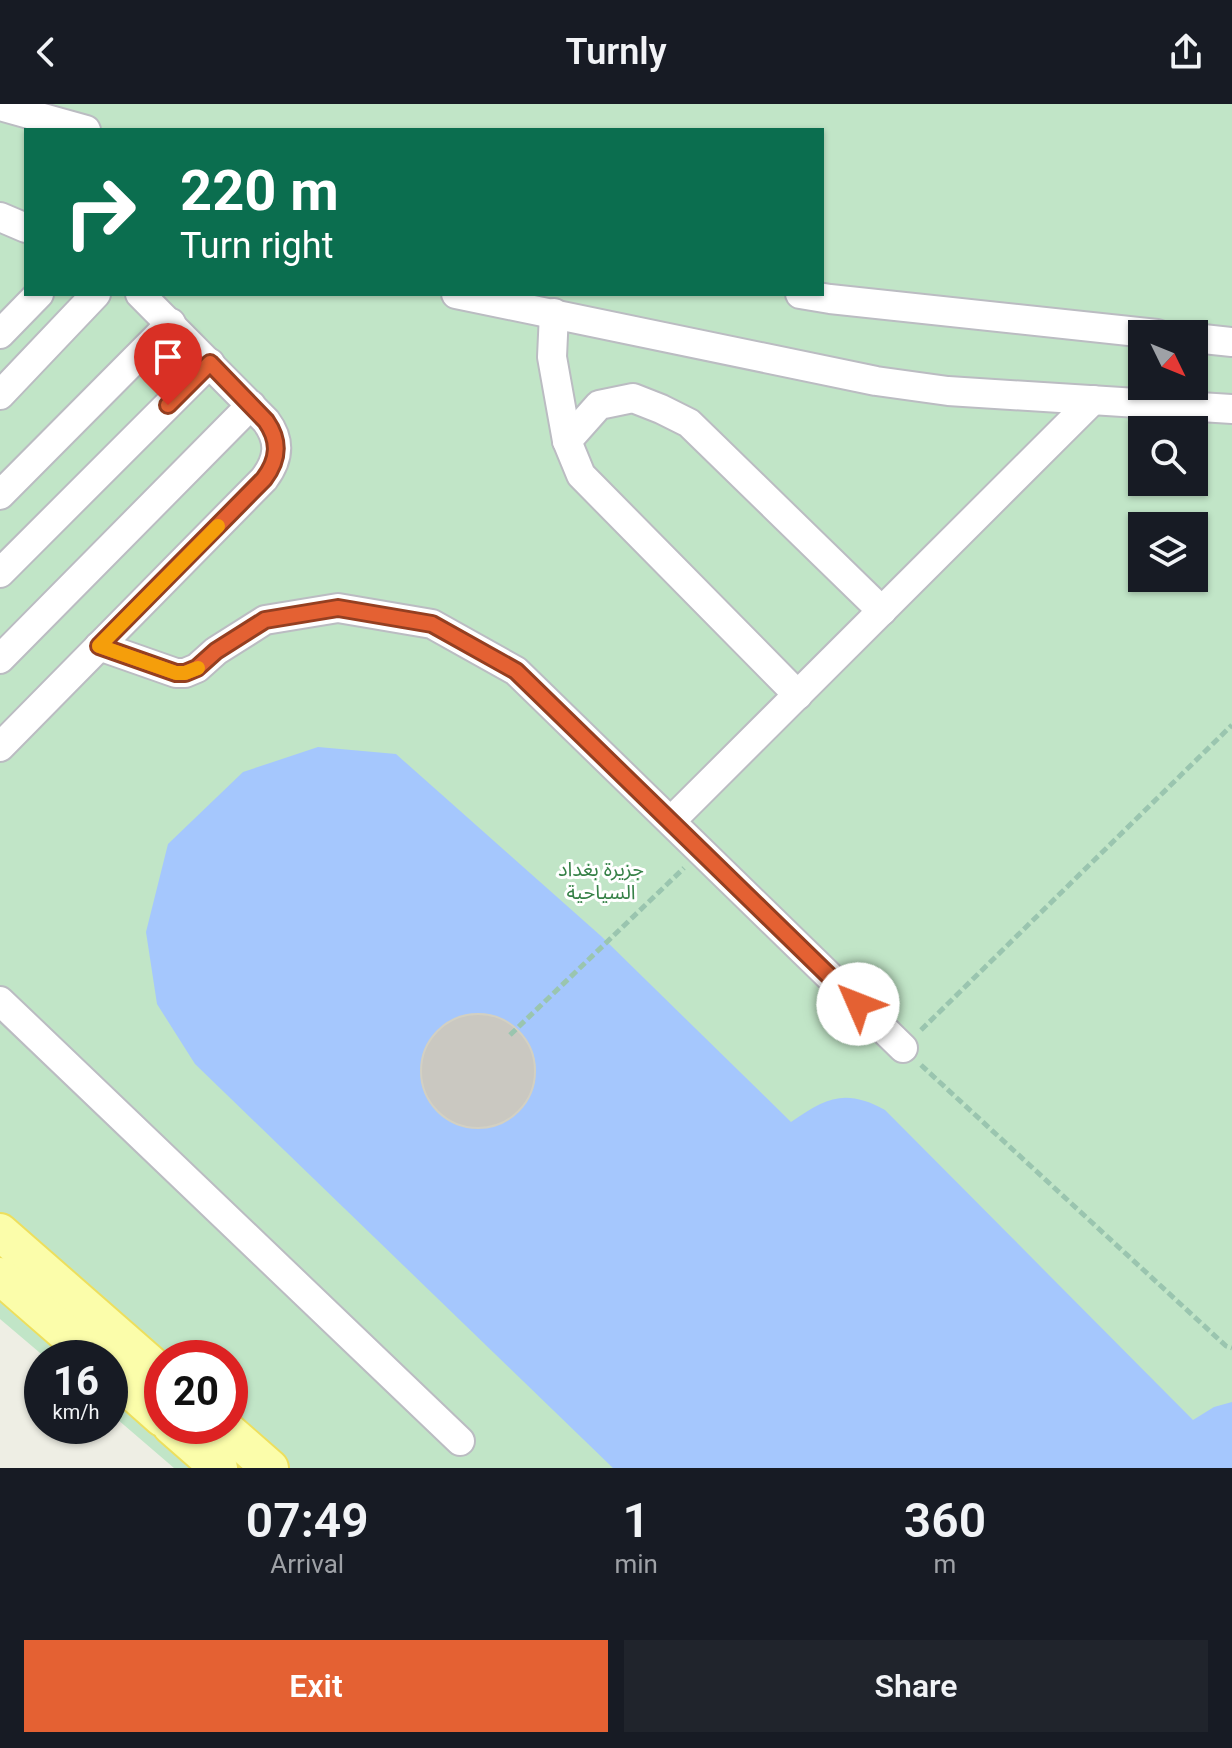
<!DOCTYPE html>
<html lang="en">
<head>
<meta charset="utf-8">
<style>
  body { margin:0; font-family:Roboto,"Noto Sans Arabic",sans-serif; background:#20242c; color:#f1f3f6; height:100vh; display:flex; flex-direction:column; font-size:30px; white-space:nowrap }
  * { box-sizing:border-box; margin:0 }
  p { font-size:26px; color:#9ea1a6 }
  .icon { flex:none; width:44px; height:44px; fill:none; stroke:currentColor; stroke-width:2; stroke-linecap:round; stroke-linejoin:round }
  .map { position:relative; height:1364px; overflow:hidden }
  .details { display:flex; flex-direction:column; background:#171b24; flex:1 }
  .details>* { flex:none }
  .hud { position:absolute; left:24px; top:24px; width:800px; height:168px; border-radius:0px; box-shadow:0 2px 6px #0004; background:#0b6e4f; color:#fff; overflow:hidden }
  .needle { width:52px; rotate:133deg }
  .fabs { position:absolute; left:1128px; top:216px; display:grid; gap:16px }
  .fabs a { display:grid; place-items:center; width:80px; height:80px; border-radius:0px; background:#171b24; box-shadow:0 2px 6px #0004; font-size:40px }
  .speed { position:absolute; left:24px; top:1236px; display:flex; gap:16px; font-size:40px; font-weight:700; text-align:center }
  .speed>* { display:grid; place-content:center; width:104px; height:104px; border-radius:50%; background:#171b24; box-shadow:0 2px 6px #0004; line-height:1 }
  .speed small { font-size:20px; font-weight:400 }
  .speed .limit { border:12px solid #d22; background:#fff; color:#111 }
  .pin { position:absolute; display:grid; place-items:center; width:68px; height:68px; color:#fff; margin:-82px -34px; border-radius:50% 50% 50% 0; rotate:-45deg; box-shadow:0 0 8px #0007 }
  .pin .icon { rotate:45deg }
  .me { position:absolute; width:88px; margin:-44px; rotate:314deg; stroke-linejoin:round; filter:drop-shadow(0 0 6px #0008) }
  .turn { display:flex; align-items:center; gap:28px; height:168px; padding:0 24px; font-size:36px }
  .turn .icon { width:104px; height:104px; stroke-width:2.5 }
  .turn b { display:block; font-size:56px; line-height:68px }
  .eta { display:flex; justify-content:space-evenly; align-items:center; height:136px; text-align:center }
  .eta b { font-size:48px; font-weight:600; line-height:56px }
  .action { display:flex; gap:16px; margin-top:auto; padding:16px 24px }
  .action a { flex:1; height:92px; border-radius:0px; background:#e46133; color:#fff; font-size:32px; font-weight:600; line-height:92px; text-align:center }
  .action a+a { background:#20242c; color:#f1f3f6 }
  header { display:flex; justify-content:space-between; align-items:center; height:104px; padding:0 24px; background:#171b24; font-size:36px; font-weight:600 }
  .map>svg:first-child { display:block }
</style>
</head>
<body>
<header><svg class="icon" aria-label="back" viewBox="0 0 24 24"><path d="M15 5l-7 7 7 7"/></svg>Turnly<svg class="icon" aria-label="share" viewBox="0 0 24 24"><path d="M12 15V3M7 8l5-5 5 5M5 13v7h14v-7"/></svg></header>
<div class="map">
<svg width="1232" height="1364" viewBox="0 0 1232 1364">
  <rect width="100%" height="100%" fill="#eeeee4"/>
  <!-- green -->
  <path fill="#c1e5c7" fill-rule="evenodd" d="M0,0H1232V1364H174L110,1309V1254H46L0,1215ZM26,26H822V190H26ZM1142,230H1194V282H1142ZM1142,326H1194V378H1142ZM1142,422H1194V474H1142ZM162,1254H230V1322H162Z"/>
  <!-- water -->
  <path fill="#a5c7fd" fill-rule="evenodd" d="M318,643L396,650L601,832L791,1018C826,994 845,984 885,1006L1193,1316L1214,1303L1232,1298V1364H613L195,960L157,900L146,828L168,740L243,668ZM472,910C510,912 547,940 532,983C527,1000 513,1016 495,1021C419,1043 386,932 472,910Z"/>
  <!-- building -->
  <circle fill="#cac8c1" stroke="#d3d0c2" stroke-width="2" cx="478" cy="967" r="57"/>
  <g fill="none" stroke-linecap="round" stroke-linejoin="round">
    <!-- minor casing -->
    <g stroke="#bbbcc2" stroke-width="32">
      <g id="minor">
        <polyline points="0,2 86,26"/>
        <polyline points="0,113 26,124"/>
        <polyline points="456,190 876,277 948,287 1232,305"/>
        <polyline points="800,190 830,195 1157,230"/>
        <polyline points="554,209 552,253 567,337 581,371 798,591"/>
        <polyline points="0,230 39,190"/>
        <polyline points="1194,234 1232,238"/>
        <polyline points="0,291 96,190"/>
        <polyline points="567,337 599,301 633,294 661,305 689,319 882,507"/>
        <polyline points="0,391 171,219"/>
        <polyline points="0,469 210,259"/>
        <polyline points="99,542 176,569 185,569 197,564 216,547 265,516 338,504 432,520 516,567 903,944"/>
        <polyline points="0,555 251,301"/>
        <path d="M0,643L264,375C279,355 281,337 266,317L140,190"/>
        <polyline points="671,717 1093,296"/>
        <polyline points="0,897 460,1337"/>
      </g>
    </g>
    <!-- major casing -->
    <g stroke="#eddf5d" stroke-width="40">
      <g id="major">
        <polyline points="0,1128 162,1270"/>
        <polyline points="0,1172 94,1254"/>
        <polyline points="110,1268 162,1314"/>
        <polyline points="171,1322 219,1364"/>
        <polyline points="222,1322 270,1364"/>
      </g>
    </g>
    <!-- path -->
    <g stroke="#9ac5af" stroke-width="5" stroke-dasharray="8 4" stroke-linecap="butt">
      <polyline points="921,926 1232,621"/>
      <polyline points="510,931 684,764"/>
      <polyline points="921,961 1226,1242 1232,1244"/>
    </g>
    <!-- minor -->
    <use href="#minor" stroke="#fff" stroke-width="28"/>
    <!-- major -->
    <use href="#major" stroke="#fbfdaa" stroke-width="36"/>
  </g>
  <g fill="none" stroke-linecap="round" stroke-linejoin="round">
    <!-- route casing -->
    <g stroke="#943f21" stroke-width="20">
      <path id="route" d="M168,301L210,259L266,317C280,337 279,355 264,375L99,542L176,569H185L197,564L216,547L265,516L338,504L432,520L516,567L858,900"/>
    </g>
    <!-- route -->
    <use href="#route" stroke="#e46133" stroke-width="14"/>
    <!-- slow -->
    <polyline stroke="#f59e0b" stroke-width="14" points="198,564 185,569 176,569 99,542 218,422"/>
  </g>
  <g text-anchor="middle" stroke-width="6" stroke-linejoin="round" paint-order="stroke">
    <!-- park labels -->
    <g font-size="20" fill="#368147" stroke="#fff">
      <text x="601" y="772">جزيرة بغداد<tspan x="601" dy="23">السياحية</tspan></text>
    </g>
  </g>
</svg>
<div class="fabs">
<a><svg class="needle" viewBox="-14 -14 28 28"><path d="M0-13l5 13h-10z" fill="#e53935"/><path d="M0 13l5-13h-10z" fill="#9ea1a6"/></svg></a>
<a><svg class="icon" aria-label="search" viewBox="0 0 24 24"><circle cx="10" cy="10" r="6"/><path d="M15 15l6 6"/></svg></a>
<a><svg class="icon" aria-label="layers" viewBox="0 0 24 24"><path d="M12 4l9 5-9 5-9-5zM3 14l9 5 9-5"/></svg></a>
</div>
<div class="speed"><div>16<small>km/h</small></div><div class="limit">20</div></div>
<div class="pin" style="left:168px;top:301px;background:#d93025"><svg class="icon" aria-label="arrive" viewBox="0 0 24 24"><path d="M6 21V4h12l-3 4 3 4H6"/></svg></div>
<svg class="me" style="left:858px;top:900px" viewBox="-20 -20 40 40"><circle r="19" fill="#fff"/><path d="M0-13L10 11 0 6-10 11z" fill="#e46133"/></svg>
<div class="hud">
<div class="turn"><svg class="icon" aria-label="right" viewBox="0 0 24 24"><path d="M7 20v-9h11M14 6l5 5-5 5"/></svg><div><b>220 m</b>Turn right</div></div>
</div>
</div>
<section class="details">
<div class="eta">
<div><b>07:49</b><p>Arrival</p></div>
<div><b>1</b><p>min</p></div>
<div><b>360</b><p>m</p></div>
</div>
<div class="action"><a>Exit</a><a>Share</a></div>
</section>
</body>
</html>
